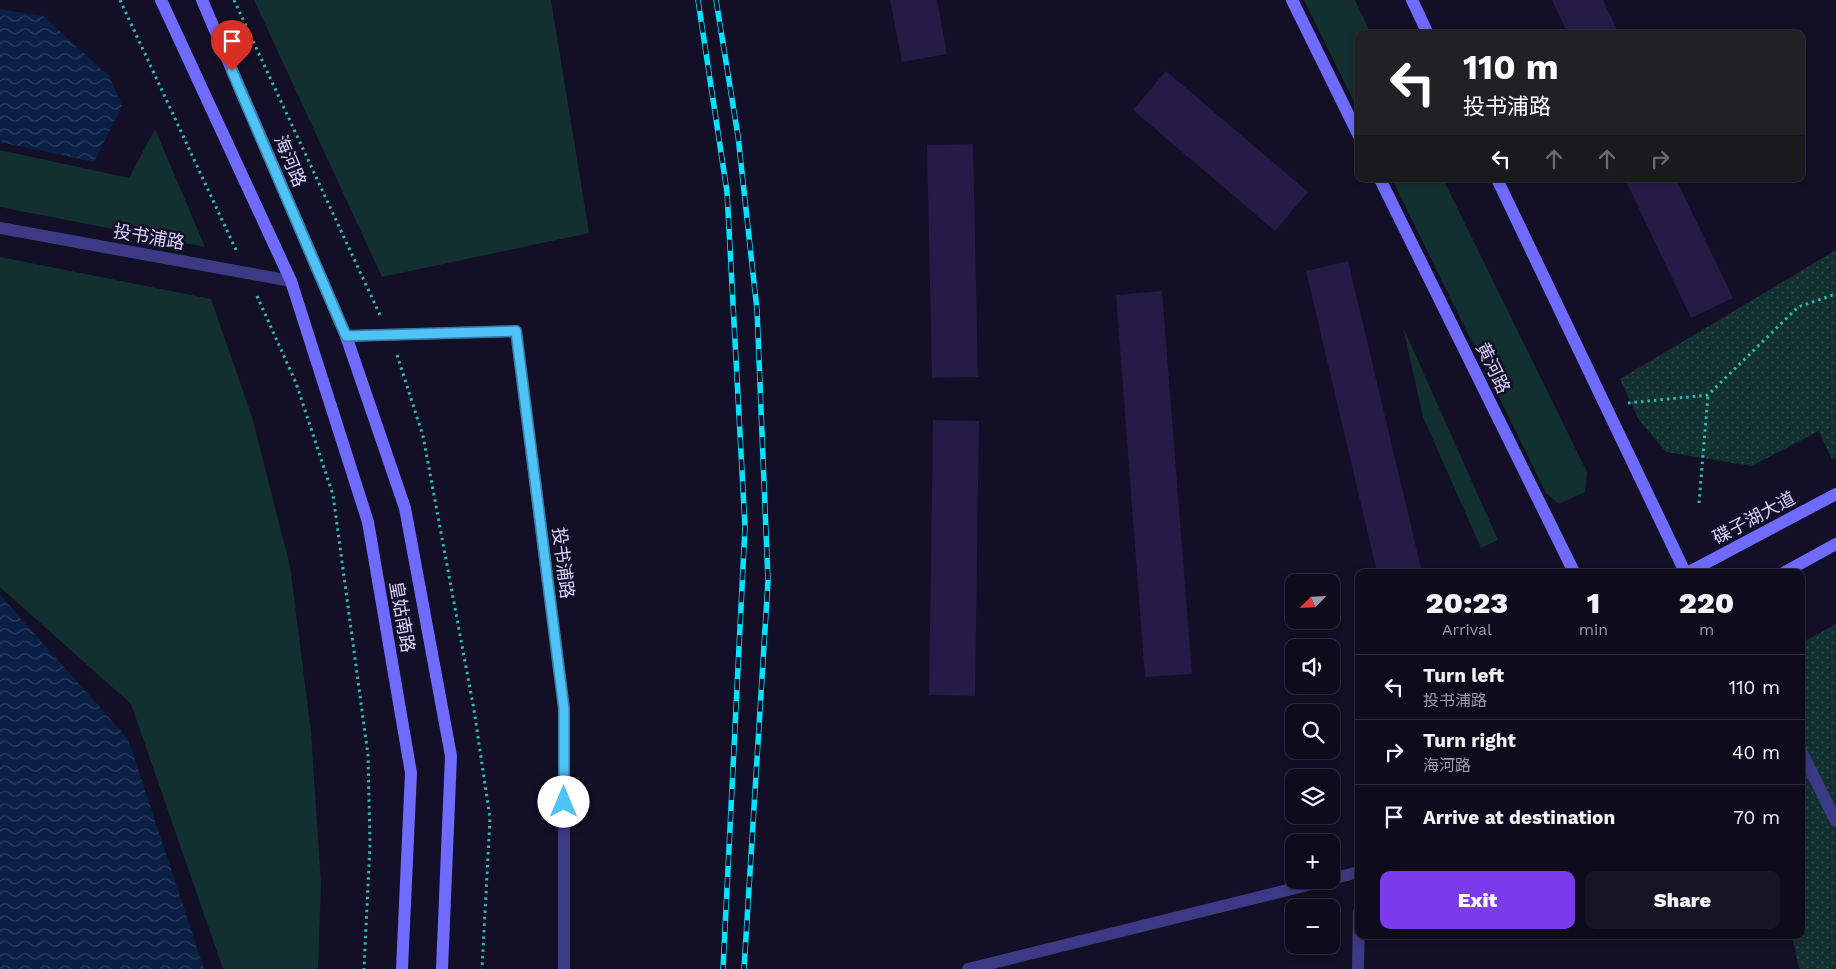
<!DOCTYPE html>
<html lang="en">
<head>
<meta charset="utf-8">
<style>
  body { margin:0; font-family:"Work Sans","Noto Sans SC",sans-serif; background:#171425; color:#f1f3f6; height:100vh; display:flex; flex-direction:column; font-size:19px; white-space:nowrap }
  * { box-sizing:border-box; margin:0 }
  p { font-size:16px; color:#9b9ba3 }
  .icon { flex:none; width:28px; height:28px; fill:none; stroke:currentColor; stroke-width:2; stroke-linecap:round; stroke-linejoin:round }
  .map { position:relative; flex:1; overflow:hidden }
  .details { position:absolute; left:1355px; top:569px; width:450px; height:370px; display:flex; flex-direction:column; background:#0e0b1c; border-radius:10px; box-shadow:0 2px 8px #0003,0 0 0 1px #2e2b3b }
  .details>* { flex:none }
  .hud { position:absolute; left:1355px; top:30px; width:450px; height:152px; border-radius:10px; box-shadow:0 2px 8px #0003,0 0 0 1px #2e2b3b; background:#202124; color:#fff; overflow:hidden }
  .needle { width:32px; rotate:246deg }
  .controls { position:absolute; left:1285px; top:574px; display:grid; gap:10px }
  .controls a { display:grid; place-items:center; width:55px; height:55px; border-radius:10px; background:#0e0b1c; box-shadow:0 2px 8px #0003,0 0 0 1px #2e2b3b; font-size:25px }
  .pin { position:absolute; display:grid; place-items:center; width:42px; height:42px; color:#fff; margin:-51px -21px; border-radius:50% 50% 50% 0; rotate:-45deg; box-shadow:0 0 5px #0007 }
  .pin .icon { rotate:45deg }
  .me { position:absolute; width:55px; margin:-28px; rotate:0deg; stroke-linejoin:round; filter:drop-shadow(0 0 4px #0008) }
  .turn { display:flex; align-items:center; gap:18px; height:105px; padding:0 25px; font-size:22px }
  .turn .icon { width:65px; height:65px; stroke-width:2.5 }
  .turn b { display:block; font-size:35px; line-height:42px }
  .lanes { display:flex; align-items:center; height:48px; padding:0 25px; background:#0003; justify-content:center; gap:25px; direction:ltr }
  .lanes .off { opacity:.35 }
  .eta { display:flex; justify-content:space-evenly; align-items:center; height:85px; text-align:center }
  .eta b { font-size:30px; font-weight:800; line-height:35px }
  .primary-button { display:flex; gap:10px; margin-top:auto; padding:10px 25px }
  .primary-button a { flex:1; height:58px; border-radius:10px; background:#7c3aed; color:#fff; font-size:20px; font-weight:800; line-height:58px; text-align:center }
  .primary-button a+a { background:#171425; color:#f1f3f6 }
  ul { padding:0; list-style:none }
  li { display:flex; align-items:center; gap:15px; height:65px; padding:0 25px; border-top:1px solid #2e2b3b }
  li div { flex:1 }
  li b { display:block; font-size:19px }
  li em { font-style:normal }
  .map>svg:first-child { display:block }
</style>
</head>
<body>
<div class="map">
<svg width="1836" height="969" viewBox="0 0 1836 969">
  <defs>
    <pattern id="park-dots" width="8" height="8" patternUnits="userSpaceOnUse" patternTransform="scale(1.25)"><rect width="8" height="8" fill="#12302f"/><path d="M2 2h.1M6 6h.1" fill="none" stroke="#344d4e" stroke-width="1.8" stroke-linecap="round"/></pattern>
    <pattern id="water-waves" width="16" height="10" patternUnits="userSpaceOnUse" patternTransform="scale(1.25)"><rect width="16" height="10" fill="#0a1f44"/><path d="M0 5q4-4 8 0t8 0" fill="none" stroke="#2d3f60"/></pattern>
  </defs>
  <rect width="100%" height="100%" fill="#130f26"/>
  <!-- grass -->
  <g fill="#12302f">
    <polygon points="254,0 551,0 589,233 382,277"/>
    <polygon points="1304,0 1355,0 1371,34 1359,34 1359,112"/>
    <polygon points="155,129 205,247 0,207 0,150 129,178"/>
    <polygon points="1392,179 1443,179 1587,472 1585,492 1559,504 1546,493"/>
    <polygon points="0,257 211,299 252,417 290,566 311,732 321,883 318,969 223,969 131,704 0,587"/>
    <polygon points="1403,327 1498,540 1481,548 1423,417"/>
  </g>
  <!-- park -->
  <g fill="url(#park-dots)">
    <polygon points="1836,250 1836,458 1832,460 1819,431 1752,466 1666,452 1639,420 1620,379"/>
    <polygon points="1836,624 1836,969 1799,969 1792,935 1801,935 1801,643"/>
  </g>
  <!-- water -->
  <g fill="url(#water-waves)">
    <polygon points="0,9 43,16 109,76 122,106 94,162 0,142"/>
    <polygon points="0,595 128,739 204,969 0,969"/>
  </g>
  <!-- building -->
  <g fill="#241b47">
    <polygon points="890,0 937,0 947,54 902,62"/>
    <polygon points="1552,0 1603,0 1619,34 1568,34"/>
    <polygon points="1166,71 1308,192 1275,231 1133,110"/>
    <polygon points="973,144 978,377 932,378 927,145"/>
    <polygon points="1625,179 1676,179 1733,298 1691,318"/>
    <polygon points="1348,261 1422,572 1377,572 1306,271"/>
    <polygon points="1162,291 1192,674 1145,677 1116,295"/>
    <polygon points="933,420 979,421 975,696 929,695"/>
  </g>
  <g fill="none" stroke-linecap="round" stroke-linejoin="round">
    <!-- path -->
    <g stroke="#2fb8b0" stroke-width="3" stroke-dasharray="2.5 4" stroke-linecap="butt">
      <polyline points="120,0 236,250"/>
      <polyline points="234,0 380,315"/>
      <polyline points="257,296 296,383 333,495 368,755 370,844 364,969"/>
      <polyline points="397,355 423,436 474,710 490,818 482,969"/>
      <polyline points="1628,403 1708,395 1798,307 1836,294"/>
      <polyline points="1699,503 1708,395"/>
    </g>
    <!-- lane -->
    <g stroke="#3d3a85" stroke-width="12">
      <polyline points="1331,879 1359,872"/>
      <polyline points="968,969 1328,880"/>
      <polyline points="1358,969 1359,912"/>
    </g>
    <!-- street -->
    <g stroke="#3d3a85" stroke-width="12">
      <polyline points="0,228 291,281"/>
      <polyline points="346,336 516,331 564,709 564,969"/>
      <polyline points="1801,751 1836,821"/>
    </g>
    <!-- secondary -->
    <g stroke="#6f6bff" stroke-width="12">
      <polyline points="161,0 291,281 368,522 411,773 402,969"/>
      <polyline points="202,0 346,336 405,508 451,756 442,969"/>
      <polyline points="1292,0 1359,136"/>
      <polyline points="1412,0 1428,34"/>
      <polyline points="1380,179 1574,572"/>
      <polyline points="1497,179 1685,572"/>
      <polyline points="1689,572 1836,494"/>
      <polyline points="1785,572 1836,544"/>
    </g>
    <!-- rail casing -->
    <g stroke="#00e5ff" stroke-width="5.5">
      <g id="rail">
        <polyline points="698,0 727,192 745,527 723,969"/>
        <polyline points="716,0 738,136 757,310 768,581 744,969"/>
      </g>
    </g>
    <!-- rail -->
    <use href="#rail" stroke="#130f26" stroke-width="4" stroke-dasharray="11" stroke-linecap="butt"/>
  </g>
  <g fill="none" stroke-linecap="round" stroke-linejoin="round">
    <!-- route casing -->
    <g stroke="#337fa1" stroke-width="12">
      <polyline id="route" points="232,71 346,336 516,331 564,709 564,802"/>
    </g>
    <!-- route -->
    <use href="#route" stroke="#4fc3f7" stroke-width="9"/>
  </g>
  <g text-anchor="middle" stroke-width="5" stroke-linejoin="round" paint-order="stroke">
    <!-- street labels -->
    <g font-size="18" fill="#d9d4ff" stroke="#130f26">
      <text transform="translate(290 161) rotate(67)" y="6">海河路</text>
      <text transform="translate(149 237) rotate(10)" y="6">投书浦路</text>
      <text transform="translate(1493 368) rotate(64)" y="6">黄河路</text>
      <text transform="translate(1754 518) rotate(-28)" y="6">碟子湖大道</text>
      <text transform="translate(563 563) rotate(83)" y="6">投书浦路</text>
      <text transform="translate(402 617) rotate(80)" y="6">皇姑南路</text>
    </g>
  </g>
</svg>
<div class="controls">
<a><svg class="needle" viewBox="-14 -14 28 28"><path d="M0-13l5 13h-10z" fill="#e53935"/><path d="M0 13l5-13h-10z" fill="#9b9ba3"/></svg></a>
<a><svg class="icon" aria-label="sound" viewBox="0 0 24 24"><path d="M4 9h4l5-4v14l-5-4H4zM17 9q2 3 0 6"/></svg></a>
<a><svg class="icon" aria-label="search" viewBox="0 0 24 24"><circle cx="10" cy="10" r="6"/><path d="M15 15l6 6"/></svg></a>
<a><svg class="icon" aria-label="layers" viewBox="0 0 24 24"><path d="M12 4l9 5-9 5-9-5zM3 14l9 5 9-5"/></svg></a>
<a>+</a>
<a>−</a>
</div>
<div class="pin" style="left:232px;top:71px;background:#d93025"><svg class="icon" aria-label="arrive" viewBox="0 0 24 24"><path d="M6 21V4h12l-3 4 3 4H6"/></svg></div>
<svg class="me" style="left:564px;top:802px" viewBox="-20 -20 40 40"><circle r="19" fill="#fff"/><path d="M0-13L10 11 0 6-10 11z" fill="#4fc3f7"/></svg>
<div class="hud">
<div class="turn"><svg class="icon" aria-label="left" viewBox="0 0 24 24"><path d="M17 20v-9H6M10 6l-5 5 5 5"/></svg><div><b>110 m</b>投书浦路</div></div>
<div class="lanes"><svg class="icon" aria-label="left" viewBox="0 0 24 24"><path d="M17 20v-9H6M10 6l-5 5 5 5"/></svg><svg class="icon off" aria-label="ahead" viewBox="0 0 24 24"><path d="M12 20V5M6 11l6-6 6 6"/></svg><svg class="icon off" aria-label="ahead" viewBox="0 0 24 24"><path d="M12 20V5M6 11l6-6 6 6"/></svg><svg class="icon off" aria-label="right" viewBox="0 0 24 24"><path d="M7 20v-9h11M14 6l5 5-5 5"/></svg></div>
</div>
<section class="details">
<div class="eta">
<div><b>20:23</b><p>Arrival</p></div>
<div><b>1</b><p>min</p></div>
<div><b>220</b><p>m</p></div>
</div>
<ul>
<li><svg class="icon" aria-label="left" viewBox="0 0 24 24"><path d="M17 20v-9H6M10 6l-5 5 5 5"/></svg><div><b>Turn left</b><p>投书浦路</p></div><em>110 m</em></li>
<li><svg class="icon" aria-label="right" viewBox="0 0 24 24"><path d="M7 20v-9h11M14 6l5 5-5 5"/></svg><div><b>Turn right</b><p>海河路</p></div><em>40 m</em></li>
<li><svg class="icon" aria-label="arrive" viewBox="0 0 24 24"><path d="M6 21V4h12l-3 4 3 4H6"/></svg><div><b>Arrive at destination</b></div><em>70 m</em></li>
</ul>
<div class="primary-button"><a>Exit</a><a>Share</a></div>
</section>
</div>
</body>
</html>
